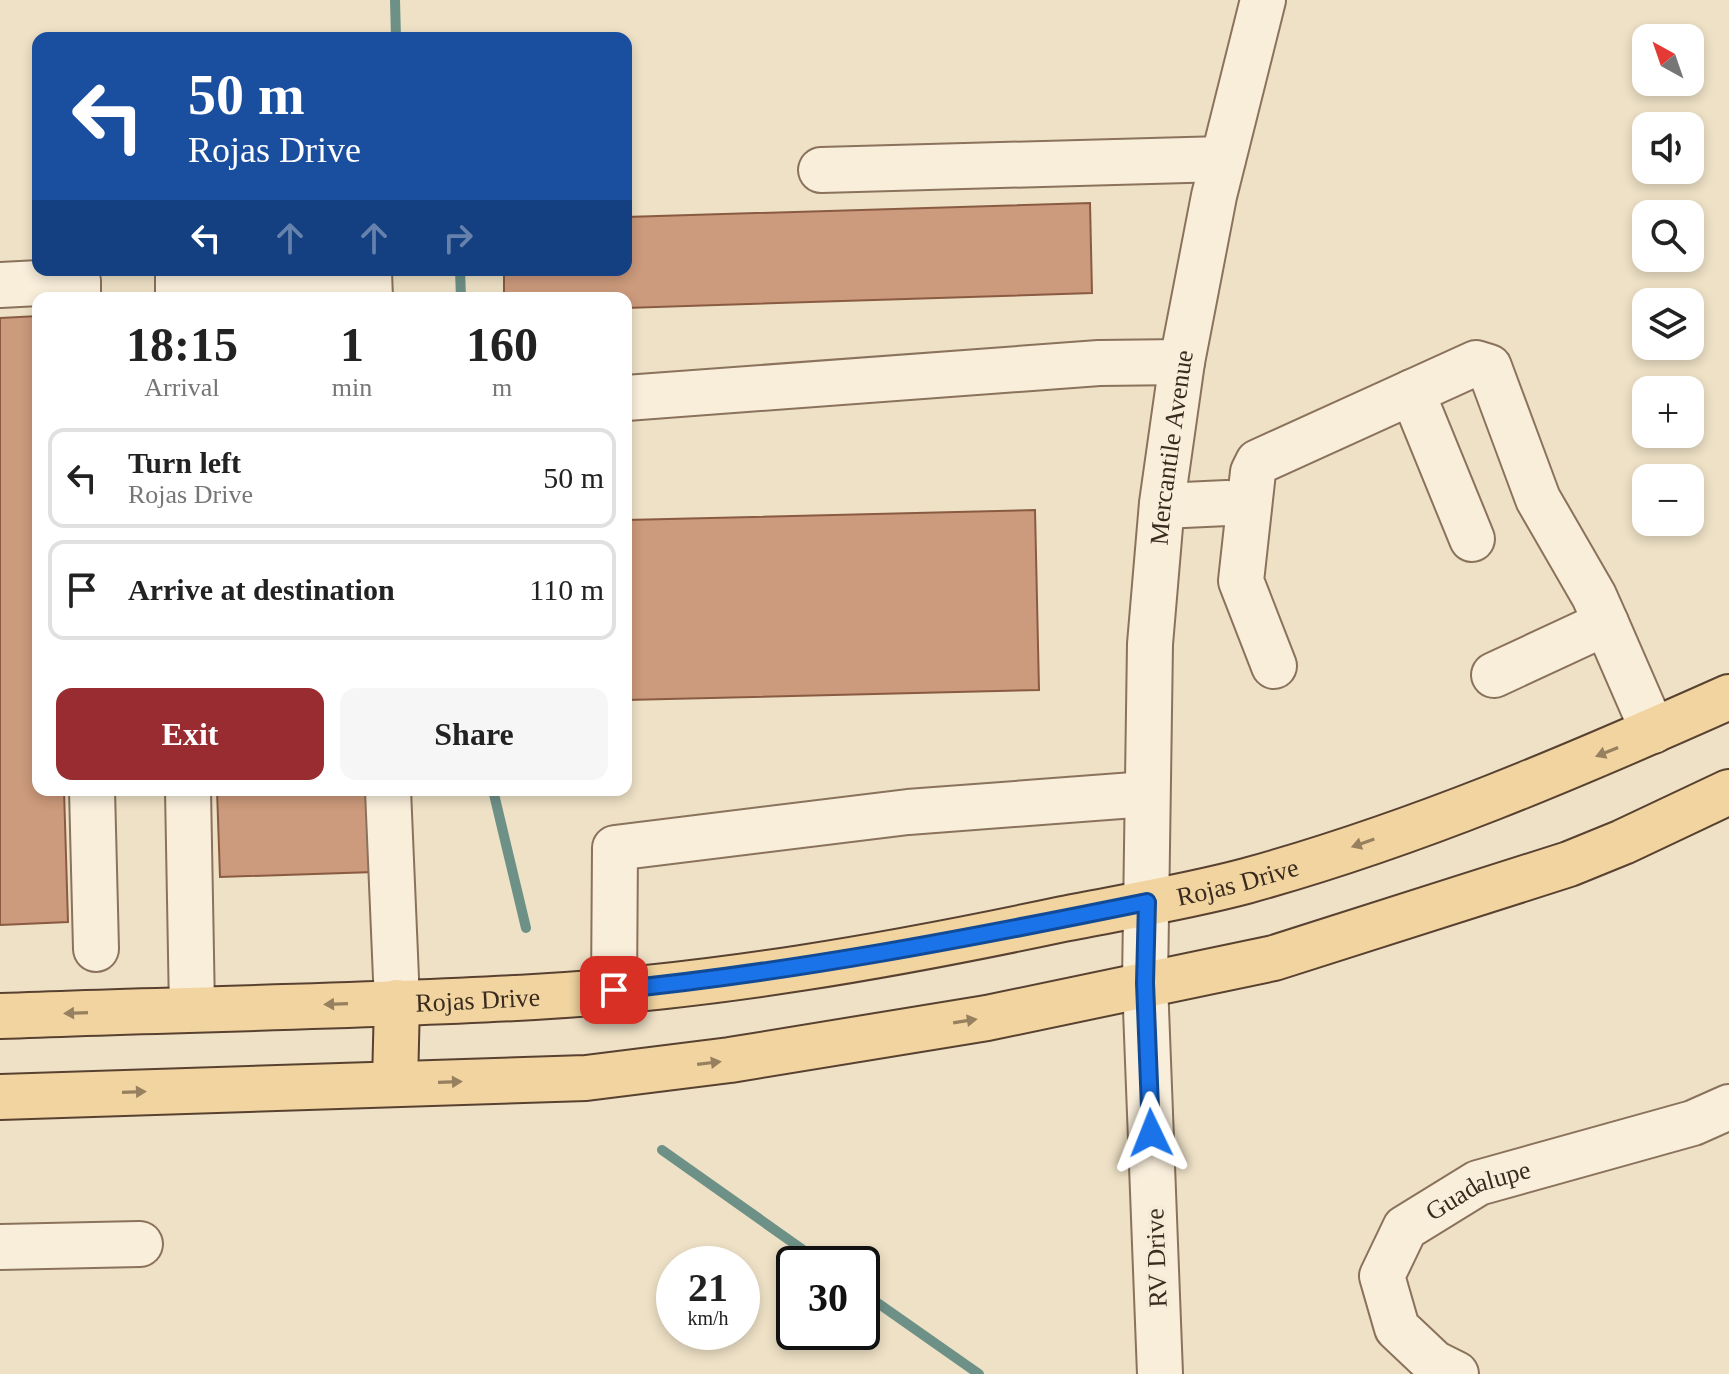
<!DOCTYPE html>
<html lang="en">
<head>
<meta charset="utf-8">
<style>
  body { margin:0; font-family:"Times New Roman",serif; background:#f6f6f6; color:#222; height:100vh; display:flex; flex-direction:column; font-size:30px; white-space:nowrap }
  * { box-sizing:border-box; margin:0 }
  p { font-size:26px; color:#767676 }
  .icon { flex:none; width:44px; height:44px; fill:none; stroke:currentColor; stroke-width:2; stroke-linecap:round; stroke-linejoin:round }
  .map { position:relative; flex:1; overflow:hidden }
  .panel { position:absolute; left:32px; top:292px; width:600px; height:504px; display:flex; flex-direction:column; background:#fff; border-radius:16px; box-shadow:0 4px 12px #0003 }
  .panel>* { flex:none }
  .top-card { position:absolute; left:32px; top:32px; width:600px; height:244px; border-radius:16px; box-shadow:0 4px 12px #0003; background:#1a4fa0; color:#fff; overflow:hidden }
  .needle { width:52px; rotate:320deg }
  .tools { position:absolute; left:1632px; top:24px; display:grid; gap:16px }
  .tools a { display:grid; place-items:center; width:72px; height:72px; border-radius:16px; background:#fff; box-shadow:0 4px 12px #0003; font-size:40px }
  .speed { position:absolute; left:656px; top:1246px; display:flex; gap:16px; font-size:40px; font-weight:700; text-align:center }
  .speed>* { display:grid; place-content:center; width:104px; height:104px; border-radius:50%; background:#fff; box-shadow:0 4px 12px #0003; line-height:1 }
  .speed small { font-size:20px; font-weight:400 }
  .speed .limit { border:4px solid #111; border-radius:12px; background:#fff; color:#111 }
  .pin { position:absolute; display:grid; place-items:center; width:68px; height:68px; color:#fff; margin:-34px; border-radius:16px; box-shadow:0 4px 12px #0006 }
  .me { position:absolute; width:88px; margin:-44px; rotate:358deg; stroke-linejoin:round; filter:drop-shadow(0 0 6px #0008) }
  .turn { display:flex; align-items:center; gap:28px; height:168px; padding:0 24px; font-size:36px }
  .turn .icon { width:104px; height:104px; stroke-width:2.5 }
  .turn b { display:block; font-size:56px; line-height:68px }
  .lanes { display:flex; align-items:center; height:76px; padding:0 24px; background:#0003; justify-content:center; gap:40px; direction:ltr }
  .lanes .off { opacity:.35 }
  .eta { display:flex; justify-content:space-evenly; align-items:center; height:136px; text-align:center }
  .eta b { font-size:48px; font-weight:800; line-height:56px }
  .button { display:flex; gap:16px; margin-top:auto; padding:16px 24px }
  .button a { flex:1; height:92px; border-radius:16px; background:#992c31; color:#fff; font-size:32px; font-weight:800; line-height:92px; text-align:center }
  .button a+a { background:#f6f6f6; color:#222 }
  ul { padding:0; list-style:none }
  li { display:flex; align-items:center; gap:24px; height:100px; margin:0 16px 12px; padding:0 8px; border:4px solid #e0e0e0; border-radius:16px }
  li div { flex:1 }
  li b { display:block; font-size:30px }
  li em { font-style:normal }
  .map>svg:first-child { display:block }
</style>
</head>
<body>
<div class="map">
<svg width="1729" height="1374" viewBox="0 0 1729 1374">
  <rect width="100%" height="100%" fill="#eee1c6"/>
  <g fill="none" stroke-linecap="round" stroke-linejoin="round">
    <!-- stream -->
    <g stroke="#6e9187" stroke-width="10">
      <polyline points="395,0 396,38"/>
      <polyline points="460,270 461,298"/>
      <polyline points="493,790 526,928"/>
      <polyline points="662,1150 823,1264"/>
      <polyline points="862,1292 979,1374"/>
    </g>
  </g>
  <!-- building -->
  <g fill="#cc9a7c" stroke="#895b42" stroke-width="2">
    <polygon points="1090,203 1092,293 626,308 626,298 504,298 504,270 626,270 626,217"/>
    <polygon points="38,316 38,790 64,790 68,922 0,925 0,318"/>
    <polygon points="1035,510 1039,690 626,700 626,520"/>
    <polygon points="217,790 371,790 374,872 220,877"/>
  </g>
  <g fill="none" stroke-linecap="round" stroke-linejoin="round">
    <!-- minor casing -->
    <g stroke="#8a725c" stroke-width="48">
      <g id="minor">
        <polyline points="821,170 1223,159"/>
        <polyline points="0,285 78,281 78,298"/>
        <polyline points="178,298 178,276 369,272 370,298"/>
        <polyline points="1412,392 1472,539"/>
        <polyline points="626,398 1099,363 1182,362"/>
        <polyline points="1162,506 1227,503 1249,506"/>
        <polyline points="1274,666 1241,581 1253,472 1258,462 1476,363 1489,367 1538,499 1594,596 1606,623"/>
        <polyline points="1494,675 1606,623 1653,731"/>
        <polyline points="92,790 96,949"/>
        <polyline points="188,790 192,1009"/>
        <polyline points="388,790 397,1002"/>
        <polyline points="614,990 615,848 908,812 1147,794"/>
        <polyline points="0,1247 140,1244"/>
        <path id="s1" d="M1160,1374L1145,983L1150,644L1162,503L1182,362L1214,196L1263,0"/>
        <path id="s2" d="M1456,1374L1434,1363L1397,1328L1382,1276L1405,1228L1478,1183L1693,1123L1729,1107"/>
      </g>
    </g>
    <!-- major casing -->
    <g stroke="#584130" stroke-width="48">
      <g id="major">
        <path id="s3" d="M0,1016C178,1009 357,1007 534,997C712,987 889,956 1063,919C1124,907 1186,897 1246,881C1413,835 1572,767 1729,697"/>
        <polyline points="395,1084 397,1002"/>
        <polyline points="0,1097 586,1078 730,1060 987,1018 1274,958 1569,864 1623,842 1729,792"/>
      </g>
    </g>
    <!-- minor -->
    <use href="#minor" stroke="#f9eeda" stroke-width="44"/>
    <!-- major -->
    <use href="#major" stroke="#f1d49f" stroke-width="44"/>
  </g>
  <!-- one-way arrows -->
  <defs><path id="oneway-solid" d="M-6-.8H1V-3.2L6.5 0L1 3.2V.8H-6Z" transform="scale(2)"/></defs>
  <g fill="#96805f">
    <use href="#oneway-solid" transform="translate(1607 752) rotate(158)"/>
    <use href="#oneway-solid" transform="translate(1363 843) rotate(161)"/>
    <use href="#oneway-solid" transform="translate(336 1004) rotate(178)"/>
    <use href="#oneway-solid" transform="translate(76 1013) rotate(178)"/>
    <use href="#oneway-solid" transform="translate(965 1021) rotate(-9)"/>
    <use href="#oneway-solid" transform="translate(709 1063) rotate(-7)"/>
    <use href="#oneway-solid" transform="translate(450 1082) rotate(-2)"/>
    <use href="#oneway-solid" transform="translate(134 1092) rotate(-2)"/>
  </g>
  <g fill="none" stroke-linecap="round" stroke-linejoin="round">
    <!-- route casing -->
    <g stroke="#114b97" stroke-width="20">
      <path id="route" d="M614,990C794,972 970,938 1147,902L1145,983L1151,1133"/>
    </g>
    <!-- route -->
    <use href="#route" stroke="#1a73e8" stroke-width="14"/>
  </g>
  <g text-anchor="middle" stroke-width="7" stroke-linejoin="round" paint-order="stroke">
    <!-- street labels -->
    <g font-size="26" fill="#3a2b1f" stroke="#f6ebd6">
      <text dy="9" stroke="none"><textPath href="#s1" startOffset="928">Mercantile Avenue</textPath></text>
      <text dy="9" stroke="none"><textPath href="#s3" startOffset="1248">Rojas Drive</textPath></text>
      <text dy="9" stroke="none"><textPath href="#s3" startOffset="478">Rojas Drive</textPath></text>
      <text dy="9" stroke="none"><textPath href="#s2" startOffset="266">Guadalupe</textPath></text>
      <text transform="translate(1156 1258) rotate(-92)" y="9">RV Drive</text>
    </g>
  </g>
</svg>
<div class="tools">
<a><svg class="needle" viewBox="-14 -14 28 28"><path d="M0-13l5 13h-10z" fill="#e53935"/><path d="M0 13l5-13h-10z" fill="#767676"/></svg></a>
<a><svg class="icon" aria-label="sound" viewBox="0 0 24 24"><path d="M4 9h4l5-4v14l-5-4H4zM17 9q2 3 0 6"/></svg></a>
<a><svg class="icon" aria-label="search" viewBox="0 0 24 24"><circle cx="10" cy="10" r="6"/><path d="M15 15l6 6"/></svg></a>
<a><svg class="icon" aria-label="layers" viewBox="0 0 24 24"><path d="M12 4l9 5-9 5-9-5zM3 14l9 5 9-5"/></svg></a>
<a>+</a>
<a>−</a>
</div>
<div class="speed"><div>21<small>km/h</small></div><div class="limit">30</div></div>
<div class="pin" style="left:614px;top:990px;background:#d93025"><svg class="icon" aria-label="arrive" viewBox="0 0 24 24"><path d="M6 21V4h12l-3 4 3 4H6"/></svg></div>
<svg class="me" style="left:1151px;top:1133px" viewBox="-20 -20 40 40"><path d="M0-17L14 15 0 8-14 15z" fill="#1a73e8" stroke="#fff" stroke-width="4"/></svg>
<div class="top-card">
<div class="turn"><svg class="icon" aria-label="left" viewBox="0 0 24 24"><path d="M17 20v-9H6M10 6l-5 5 5 5"/></svg><div><b>50 m</b>Rojas Drive</div></div>
<div class="lanes"><svg class="icon" aria-label="left" viewBox="0 0 24 24"><path d="M17 20v-9H6M10 6l-5 5 5 5"/></svg><svg class="icon off" aria-label="ahead" viewBox="0 0 24 24"><path d="M12 20V5M6 11l6-6 6 6"/></svg><svg class="icon off" aria-label="ahead" viewBox="0 0 24 24"><path d="M12 20V5M6 11l6-6 6 6"/></svg><svg class="icon off" aria-label="right" viewBox="0 0 24 24"><path d="M7 20v-9h11M14 6l5 5-5 5"/></svg></div>
</div>
<section class="panel">
<div class="eta">
<div><b>18:15</b><p>Arrival</p></div>
<div><b>1</b><p>min</p></div>
<div><b>160</b><p>m</p></div>
</div>
<ul>
<li><svg class="icon" aria-label="left" viewBox="0 0 24 24"><path d="M17 20v-9H6M10 6l-5 5 5 5"/></svg><div><b>Turn left</b><p>Rojas Drive</p></div><em>50 m</em></li>
<li><svg class="icon" aria-label="arrive" viewBox="0 0 24 24"><path d="M6 21V4h12l-3 4 3 4H6"/></svg><div><b>Arrive at destination</b></div><em>110 m</em></li>
</ul>
<div class="button"><a>Exit</a><a>Share</a></div>
</section>
</div>
</body>
</html>
